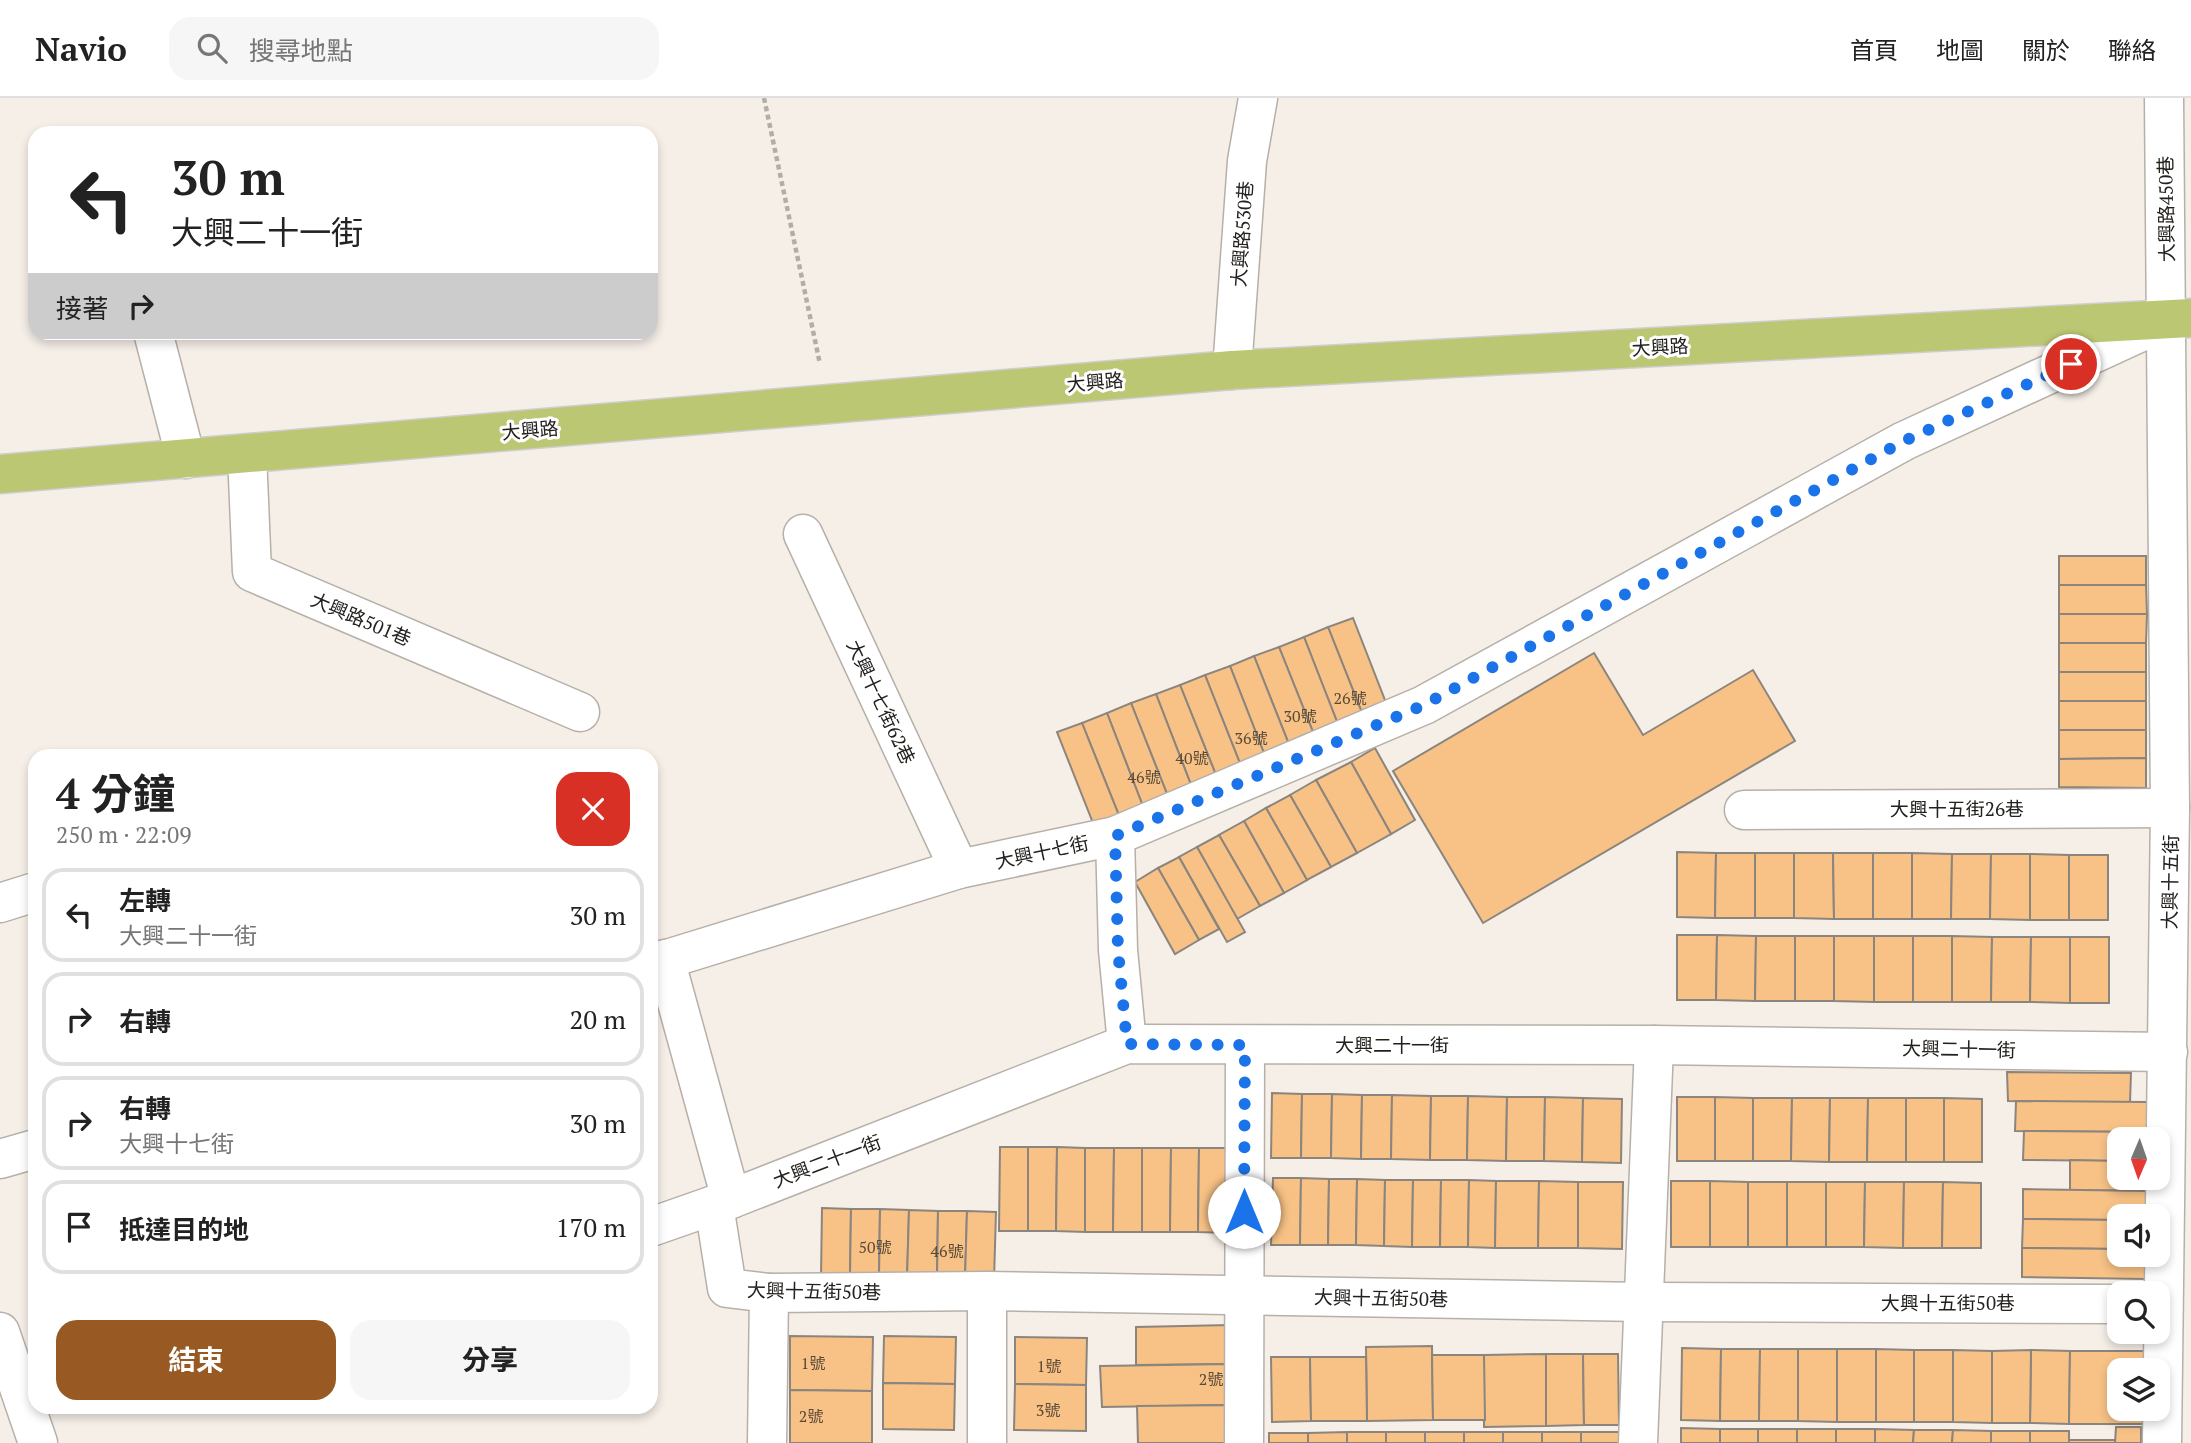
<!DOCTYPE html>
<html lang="zh-TW">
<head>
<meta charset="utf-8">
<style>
  body { margin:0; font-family:"PT Serif","Noto Sans TC",serif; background:#f6f6f6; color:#222; height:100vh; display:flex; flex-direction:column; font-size:26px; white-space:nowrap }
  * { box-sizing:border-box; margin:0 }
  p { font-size:23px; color:#767676 }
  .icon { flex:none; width:38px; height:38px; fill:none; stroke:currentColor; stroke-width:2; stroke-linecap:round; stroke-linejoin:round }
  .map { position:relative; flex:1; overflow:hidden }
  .drawer { position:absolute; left:28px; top:651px; width:630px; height:665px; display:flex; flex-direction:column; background:#fff; border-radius:21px; box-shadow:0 4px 10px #0003 }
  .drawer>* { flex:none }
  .top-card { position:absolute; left:28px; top:28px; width:630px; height:214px; border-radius:21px; box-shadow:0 4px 10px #0003; background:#fff; color:#222; overflow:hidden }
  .needle { width:46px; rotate:182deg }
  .fabs { position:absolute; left:2107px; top:1029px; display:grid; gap:14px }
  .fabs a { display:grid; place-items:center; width:63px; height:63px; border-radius:14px; background:#fff; box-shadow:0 4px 10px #0003; font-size:35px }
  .pin { position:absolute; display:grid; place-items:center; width:60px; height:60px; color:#fff; margin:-30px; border:4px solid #fff; border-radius:50%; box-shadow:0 2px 7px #0007 }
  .me { position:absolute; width:77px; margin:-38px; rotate:0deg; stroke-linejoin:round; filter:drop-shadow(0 0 5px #0008) }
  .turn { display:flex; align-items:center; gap:24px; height:147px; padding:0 28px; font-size:32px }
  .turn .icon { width:91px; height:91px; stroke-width:2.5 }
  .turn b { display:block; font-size:49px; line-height:60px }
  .then { display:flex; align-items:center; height:66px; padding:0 28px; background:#0003; gap:14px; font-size:26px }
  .round { display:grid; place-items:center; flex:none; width:74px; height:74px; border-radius:21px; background:#f6f6f6 }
  .headline { display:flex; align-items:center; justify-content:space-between; height:119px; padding:0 28px }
  h1 { font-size:42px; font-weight:700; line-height:52px }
  .action { display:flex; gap:14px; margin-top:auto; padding:14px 28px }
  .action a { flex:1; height:80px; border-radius:21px; background:#995923; color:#fff; font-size:28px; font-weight:700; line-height:80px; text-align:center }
  .action a+a { background:#f6f6f6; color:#222 }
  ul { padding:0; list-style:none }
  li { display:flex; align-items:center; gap:21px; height:94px; margin:0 14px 10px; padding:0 14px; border:4px solid #e0e0e0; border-radius:21px }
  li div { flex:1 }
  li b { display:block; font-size:26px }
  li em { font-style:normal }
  header { display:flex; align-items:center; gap:42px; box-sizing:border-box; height:98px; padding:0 35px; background:#fff; border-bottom:2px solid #e0e0e0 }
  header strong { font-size:33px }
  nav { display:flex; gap:38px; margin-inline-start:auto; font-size:24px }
  .search { width:490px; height:63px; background:#f6f6f6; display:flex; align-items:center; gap:18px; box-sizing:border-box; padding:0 24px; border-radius:21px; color:#767676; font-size:26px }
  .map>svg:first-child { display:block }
</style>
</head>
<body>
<header>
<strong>Navio</strong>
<div class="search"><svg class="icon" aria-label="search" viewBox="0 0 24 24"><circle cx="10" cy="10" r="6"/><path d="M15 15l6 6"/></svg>搜尋地點</div>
<nav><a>首頁</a><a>地圖</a><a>關於</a><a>聯絡</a></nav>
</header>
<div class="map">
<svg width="2191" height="1345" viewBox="0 0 2191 1345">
  <rect width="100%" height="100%" fill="#f6efe8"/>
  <!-- building -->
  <g fill="#f8c286" stroke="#8b857e" stroke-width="2">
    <rect x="2059" y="458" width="87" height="29"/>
    <polygon points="2059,487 2146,487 2147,516 2059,516"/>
    <polygon points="2059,516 2147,516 2146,545 2059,545"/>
    <polygon points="1353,520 1390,615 1366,625 1328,529"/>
    <polygon points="1328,529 1366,625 1341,634 1304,539"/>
    <polygon points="1304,539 1341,634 1317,644 1279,549"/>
    <rect x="2059" y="545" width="87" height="29"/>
    <polygon points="1279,549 1317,644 1292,654 1254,558"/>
    <polygon points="1594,555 1643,637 1753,572 1795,643 1483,825 1393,673"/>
    <polygon points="1254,558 1292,654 1267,663 1230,568"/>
    <polygon points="1230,568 1267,663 1243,673 1205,577"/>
    <rect x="2059" y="574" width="87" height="29"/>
    <polygon points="1205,577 1243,673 1218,682 1180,587"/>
    <polygon points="1180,587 1218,682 1193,692 1156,596"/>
    <polygon points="1156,596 1193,692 1169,701 1131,605"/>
    <rect x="2059" y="603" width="87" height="29"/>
    <polygon points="1131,605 1169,701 1144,711 1107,615"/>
    <polygon points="1107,615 1144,711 1120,720 1082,625"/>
    <polygon points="1082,625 1120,720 1095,730 1057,634"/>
    <polygon points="2059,632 2146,632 2146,660 2059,661"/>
    <polygon points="1375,650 1415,722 1391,736 1351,664"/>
    <polygon points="2146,660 2146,690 2059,689 2059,661"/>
    <polygon points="1351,664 1391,736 1357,755 1316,682"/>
    <polygon points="1316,682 1357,755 1331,769 1290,697"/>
    <polygon points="1290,697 1331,769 1307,782 1266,710"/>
    <polygon points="1266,710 1307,782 1284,795 1244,723"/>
    <polygon points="1244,723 1284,795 1260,808 1219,737"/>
    <polygon points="1219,737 1260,808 1237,821 1197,749"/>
    <polygon points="1197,749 1245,834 1227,844 1179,759"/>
    <polygon points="1677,754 1716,755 1715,820 1677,819"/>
    <polygon points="1716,755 1755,755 1755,820 1715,820"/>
    <rect x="1755" y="755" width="39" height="65"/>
    <polygon points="1794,755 1833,755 1834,821 1794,820"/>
    <polygon points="1833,755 1873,755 1873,821 1834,821"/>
    <rect x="1873" y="755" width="39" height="66"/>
    <polygon points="1912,755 1952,756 1951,821 1912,821"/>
    <polygon points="1952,756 1991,756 1990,821 1951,821"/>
    <polygon points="1991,756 2030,756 2030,822 1990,821"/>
    <polygon points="2030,756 2069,757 2069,822 2030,822"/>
    <rect x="2069" y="757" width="39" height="65"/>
    <polygon points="1179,759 1219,831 1199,842 1158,770"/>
    <polygon points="1158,770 1199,842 1175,856 1135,784"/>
    <polygon points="1677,837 1717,837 1716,902 1677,902"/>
    <polygon points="1717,837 1756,838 1755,903 1716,902"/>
    <polygon points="1756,838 1795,838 1795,903 1755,903"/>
    <rect x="1795" y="838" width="39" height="65"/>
    <polygon points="1834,838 1874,838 1874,904 1834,903"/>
    <rect x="1874" y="838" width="39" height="66"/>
    <rect x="1913" y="838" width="39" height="66"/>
    <polygon points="1952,838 1992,839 1991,904 1952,904"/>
    <polygon points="1992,839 2031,839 2030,904 1991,904"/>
    <polygon points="2031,839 2070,839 2070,905 2030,904"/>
    <rect x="2070" y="839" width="39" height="66"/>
    <polygon points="2007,974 2131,975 2130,1005 2008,1003"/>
    <polygon points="1272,995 1302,996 1301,1060 1271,1060"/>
    <polygon points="1302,996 1332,996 1331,1060 1301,1060"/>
    <polygon points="1332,996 1362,997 1361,1061 1331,1060"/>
    <polygon points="1362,997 1392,997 1391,1061 1361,1061"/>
    <polygon points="1392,997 1431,998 1430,1062 1391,1061"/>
    <polygon points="1431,998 1468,998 1467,1062 1430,1062"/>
    <polygon points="1468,998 1507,999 1506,1063 1467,1062"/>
    <polygon points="1507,999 1545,999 1544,1063 1506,1063"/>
    <polygon points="1545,999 1583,1000 1582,1064 1544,1063"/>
    <rect x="1677" y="999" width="38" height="64"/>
    <polygon points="1715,999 1753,1000 1753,1063 1715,1063"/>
    <polygon points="1583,1000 1622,1001 1621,1065 1582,1064"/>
    <polygon points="1753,1000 1792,1000 1791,1063 1753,1063"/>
    <polygon points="1792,1000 1830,1000 1829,1064 1791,1063"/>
    <polygon points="1830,1000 1868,1000 1867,1064 1829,1064"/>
    <polygon points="1868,1000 1906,1000 1906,1064 1867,1064"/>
    <rect x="1906" y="1000" width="38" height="64"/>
    <polygon points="1944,1000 1982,1001 1982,1064 1944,1064"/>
    <polygon points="2016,1003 2147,1004 2147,1034 2015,1033"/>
    <polygon points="2024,1033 2147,1034 2147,1041 2119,1041 2119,1063 2023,1062"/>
    <polygon points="1000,1049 1028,1049 1028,1133 999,1133"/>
    <polygon points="1028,1049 1057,1049 1056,1133 1028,1133"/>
    <polygon points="1057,1049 1085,1050 1085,1134 1056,1133"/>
    <polygon points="1085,1050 1114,1050 1113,1134 1085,1134"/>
    <polygon points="1114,1050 1142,1050 1142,1134 1113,1134"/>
    <polygon points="1142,1050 1171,1050 1170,1134 1142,1134"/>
    <polygon points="1171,1050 1199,1050 1198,1134 1170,1134"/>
    <polygon points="1199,1050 1228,1050 1227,1135 1198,1134"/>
    <polygon points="2070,1062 2119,1063 2119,1080 2146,1080 2146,1093 2070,1092"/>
    <polygon points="1273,1080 1301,1080 1300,1147 1271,1147"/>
    <polygon points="1301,1080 1329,1081 1328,1147 1300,1147"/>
    <polygon points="1329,1081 1357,1081 1356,1147 1328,1147"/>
    <polygon points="1357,1081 1385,1082 1384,1148 1356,1147"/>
    <polygon points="1385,1082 1413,1082 1412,1149 1384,1148"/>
    <polygon points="1413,1082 1441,1082 1440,1149 1412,1149"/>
    <polygon points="1441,1082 1469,1082 1468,1149 1440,1149"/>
    <polygon points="1469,1082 1496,1083 1495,1150 1468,1149"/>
    <polygon points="1496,1083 1539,1083 1538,1150 1495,1150"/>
    <polygon points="1539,1083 1578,1084 1578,1150 1538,1150"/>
    <rect x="1671" y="1083" width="39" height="66"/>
    <polygon points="1710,1083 1748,1084 1748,1149 1710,1149"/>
    <polygon points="1578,1084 1623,1084 1622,1151 1578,1150"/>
    <rect x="1748" y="1084" width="39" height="65"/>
    <rect x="1787" y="1084" width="39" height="65"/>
    <polygon points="1826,1084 1865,1084 1864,1149 1826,1149"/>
    <polygon points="1865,1084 1904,1084 1903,1150 1864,1149"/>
    <polygon points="1904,1084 1943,1084 1942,1150 1903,1150"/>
    <polygon points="1943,1084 1981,1085 1981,1150 1942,1150"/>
    <polygon points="2023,1091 2146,1093 2146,1118 2119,1118 2119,1122 2023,1121"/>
    <polygon points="822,1110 851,1111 850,1179 821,1179"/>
    <polygon points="851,1111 880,1111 879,1180 850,1179"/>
    <polygon points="880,1111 909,1112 907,1181 879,1180"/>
    <polygon points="909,1112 938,1113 937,1181 907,1181"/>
    <polygon points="938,1113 967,1113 965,1181 937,1181"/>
    <polygon points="967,1113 996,1114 994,1182 965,1181"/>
    <polygon points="2023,1121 2119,1122 2119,1151 2022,1150"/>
    <polygon points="2022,1150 2119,1151 2119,1157 2145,1157 2145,1181 2022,1179"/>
    <polygon points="1230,1227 1230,1266 1136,1267 1136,1229"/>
    <polygon points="790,1238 873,1239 872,1293 790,1292"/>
    <polygon points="884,1238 956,1239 955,1286 883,1285"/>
    <polygon points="1015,1239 1087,1240 1086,1287 1015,1286"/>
    <polygon points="1432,1248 1433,1322 1367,1323 1366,1249"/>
    <polygon points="1682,1250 1721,1251 1720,1323 1681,1322"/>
    <polygon points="1721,1251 1760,1251 1759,1323 1720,1323"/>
    <polygon points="1760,1251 1798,1251 1798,1323 1759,1323"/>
    <polygon points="1798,1251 1837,1251 1837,1324 1798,1323"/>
    <rect x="1837" y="1251" width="39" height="73"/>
    <polygon points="1876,1251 1914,1252 1914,1324 1876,1324"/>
    <rect x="1914" y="1252" width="39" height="72"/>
    <polygon points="1953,1252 1992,1253 1992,1325 1953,1324"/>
    <polygon points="2031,1252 2070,1253 2069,1326 2030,1325"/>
    <polygon points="2031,1252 2030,1325 1992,1325 1992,1253"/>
    <polygon points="2070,1253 2157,1253 2157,1272 2119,1272 2119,1311 2157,1311 2157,1326 2069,1326"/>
    <polygon points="1546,1256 1546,1328 1484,1329 1484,1257"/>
    <polygon points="1546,1256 1583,1256 1584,1327 1546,1328"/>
    <polygon points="1583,1256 1618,1256 1619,1327 1584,1327"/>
    <polygon points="1432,1257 1484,1257 1485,1322 1433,1322"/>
    <polygon points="1271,1259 1310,1259 1311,1323 1272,1324"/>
    <polygon points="1310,1259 1366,1259 1367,1323 1311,1323"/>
    <polygon points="1230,1266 1231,1307 1102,1309 1100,1268"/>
    <polygon points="883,1285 955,1286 954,1332 883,1331"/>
    <polygon points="1015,1286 1086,1287 1086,1333 1014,1332"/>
    <polygon points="790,1292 872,1293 872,1345 790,1345"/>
    <polygon points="1231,1307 1232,1345 1138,1345 1137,1308"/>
    <polygon points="2116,1329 2141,1329 2141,1345 2115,1345"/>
    <polygon points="1681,1330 1720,1331 1720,1345 1681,1345"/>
    <rect x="1720" y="1331" width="38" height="14"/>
    <rect x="1758" y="1331" width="39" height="14"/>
    <rect x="1797" y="1331" width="39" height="14"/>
    <rect x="1836" y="1331" width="39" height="14"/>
    <polygon points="1875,1331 1914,1332 1913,1345 1875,1345"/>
    <polygon points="1914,1332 1953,1332 1952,1345 1913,1345"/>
    <polygon points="1953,1332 1991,1333 1991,1345 1952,1345"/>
    <rect x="1991" y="1333" width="39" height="12"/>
    <rect x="2030" y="1333" width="39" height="12"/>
    <rect x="1347" y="1334" width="39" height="11"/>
    <polygon points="1347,1334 1347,1345 1308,1345 1308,1335"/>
    <rect x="1386" y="1334" width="39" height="11"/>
    <rect x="1425" y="1334" width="39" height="11"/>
    <rect x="1464" y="1334" width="39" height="11"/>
    <rect x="1503" y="1334" width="39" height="11"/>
    <rect x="1542" y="1334" width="39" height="11"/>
    <rect x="1581" y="1334" width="39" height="11"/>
    <rect x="1269" y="1335" width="39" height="10"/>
    <rect x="2069" y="1342" width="46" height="3"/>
  </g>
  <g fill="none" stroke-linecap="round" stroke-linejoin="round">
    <!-- minor casing -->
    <g stroke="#b6b0a9" stroke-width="41">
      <g id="minor">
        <polyline points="153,234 186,361"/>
        <polyline points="1232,272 1247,63 1258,0"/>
        <polyline points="247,356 252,474 580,614"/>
        <polyline points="803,436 959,771"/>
        <polyline points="1744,712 2170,710"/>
        <polyline points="1115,738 1118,852 1127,946"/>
        <polyline points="0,805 35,794"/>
        <polyline points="665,861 731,1101"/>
        <polyline points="651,866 959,771 1115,738 1424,607 1904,343 2167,222"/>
        <polyline points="0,1061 35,1051"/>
        <polyline points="714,1107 727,1190 769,1195 987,1193 1643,1204 2119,1206"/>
        <polyline points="651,1129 731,1101 1127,946 1654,947 2168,954"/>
        <polyline points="0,1234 38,1345"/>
        <polyline points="767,1345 769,1195"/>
        <polyline points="987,1345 987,1193"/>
        <polyline points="1244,1345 1245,947"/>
        <polyline points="1638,1345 1654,947"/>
        <polyline points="2162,1345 2170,710 2164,0"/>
      </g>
    </g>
    <!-- major casing -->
    <g stroke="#cfcece" stroke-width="41">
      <polyline id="major" points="0,376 1232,272 2191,220"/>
    </g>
    <!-- path -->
    <polyline stroke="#b3ada7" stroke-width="4.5" stroke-dasharray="5 3.5" stroke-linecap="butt" points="764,0 820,266"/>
    <!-- minor -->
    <use href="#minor" stroke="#fff" stroke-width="38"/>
    <!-- major -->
    <use href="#major" stroke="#bcc773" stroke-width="38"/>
  </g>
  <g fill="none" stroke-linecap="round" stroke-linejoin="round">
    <!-- route -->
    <polyline stroke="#1a73e8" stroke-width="12" stroke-dasharray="0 21.6" points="1244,1114 1245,947 1127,946 1118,852 1115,738 1424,607 1904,343 2071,266"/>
  </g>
  <g text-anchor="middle" stroke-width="6" stroke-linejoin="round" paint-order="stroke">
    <!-- number labels -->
    <g font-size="16" fill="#584938">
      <text x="1350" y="606">26號</text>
      <text x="1300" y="624">30號</text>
      <text x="1251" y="646">36號</text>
      <text x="1192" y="666">40號</text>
      <text x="1144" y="685">46號</text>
      <text x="875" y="1155">50號</text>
      <text x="947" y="1159">46號</text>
      <text x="813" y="1271">1號</text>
      <text x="1049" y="1274">1號</text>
      <text x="1211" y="1287">2號</text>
      <text x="1048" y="1318">3號</text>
      <text x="811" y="1324">2號</text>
    </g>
    <!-- street labels -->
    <g font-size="19" fill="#23211e" stroke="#fff">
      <text transform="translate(2166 111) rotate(-91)" y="7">大興路450巷</text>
      <text transform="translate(1242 136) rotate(-86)" y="7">大興路530巷</text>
      <text transform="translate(1660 249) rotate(-3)" y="7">大興路</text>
      <text transform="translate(1095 284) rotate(-5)" y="7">大興路</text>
      <text transform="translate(530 332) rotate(-5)" y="7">大興路</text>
      <text transform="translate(361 521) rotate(23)" y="7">大興路501巷</text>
      <text transform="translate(881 604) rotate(65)" y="7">大興十七街62巷</text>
      <text x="1957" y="718">大興十五街26巷</text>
      <text transform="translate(1042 754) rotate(-12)" y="7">大興十七街</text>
      <text transform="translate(2170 784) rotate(-89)" y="7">大興十五街</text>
      <text x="1392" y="954">大興二十一街</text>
      <text transform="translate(1959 951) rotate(1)" y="7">大興二十一街</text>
      <text transform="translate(827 1063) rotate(-21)" y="7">大興二十一街</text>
      <text transform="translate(814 1193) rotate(1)" y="7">大興十五街50巷</text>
      <text transform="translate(1381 1200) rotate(1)" y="7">大興十五街50巷</text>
      <text x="1948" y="1212">大興十五街50巷</text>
    </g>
  </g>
</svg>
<div class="fabs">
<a><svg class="needle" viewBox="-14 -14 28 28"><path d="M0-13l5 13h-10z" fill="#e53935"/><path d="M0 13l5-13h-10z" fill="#767676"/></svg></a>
<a><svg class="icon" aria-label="sound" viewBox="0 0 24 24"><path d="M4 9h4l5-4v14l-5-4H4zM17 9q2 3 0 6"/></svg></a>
<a><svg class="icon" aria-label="search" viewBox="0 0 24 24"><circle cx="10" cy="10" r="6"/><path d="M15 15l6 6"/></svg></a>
<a><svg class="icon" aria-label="layers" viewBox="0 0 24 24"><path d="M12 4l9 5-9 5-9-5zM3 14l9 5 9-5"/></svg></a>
</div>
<div class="pin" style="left:2071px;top:266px;background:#d93025"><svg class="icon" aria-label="arrive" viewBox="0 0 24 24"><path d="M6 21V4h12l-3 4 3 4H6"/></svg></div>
<svg class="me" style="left:1244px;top:1114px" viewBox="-20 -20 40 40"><circle r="19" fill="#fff"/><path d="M0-13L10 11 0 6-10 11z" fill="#1a73e8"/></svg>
<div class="top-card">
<div class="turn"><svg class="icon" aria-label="left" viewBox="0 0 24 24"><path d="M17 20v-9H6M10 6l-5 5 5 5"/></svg><div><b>30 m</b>大興二十一街</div></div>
<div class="then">接著<svg class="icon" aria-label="right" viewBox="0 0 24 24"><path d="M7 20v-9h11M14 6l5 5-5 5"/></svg></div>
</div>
<section class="drawer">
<div class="headline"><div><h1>4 分鐘</h1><p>250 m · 22:09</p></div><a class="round" style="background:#d93025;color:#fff"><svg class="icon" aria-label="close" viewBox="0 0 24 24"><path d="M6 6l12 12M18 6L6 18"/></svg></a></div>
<ul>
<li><svg class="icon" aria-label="left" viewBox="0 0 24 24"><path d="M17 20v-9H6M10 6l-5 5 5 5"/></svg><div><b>左轉</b><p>大興二十一街</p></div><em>30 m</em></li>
<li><svg class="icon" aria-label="right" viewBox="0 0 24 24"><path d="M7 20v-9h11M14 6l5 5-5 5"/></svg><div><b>右轉</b></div><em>20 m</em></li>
<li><svg class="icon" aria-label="right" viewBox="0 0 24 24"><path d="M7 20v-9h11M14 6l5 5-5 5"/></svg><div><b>右轉</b><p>大興十七街</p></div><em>30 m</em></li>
<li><svg class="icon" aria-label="arrive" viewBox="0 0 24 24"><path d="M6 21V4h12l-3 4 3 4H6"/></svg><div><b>抵達目的地</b></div><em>170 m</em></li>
</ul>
<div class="action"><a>結束</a><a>分享</a></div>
</section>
</div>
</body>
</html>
